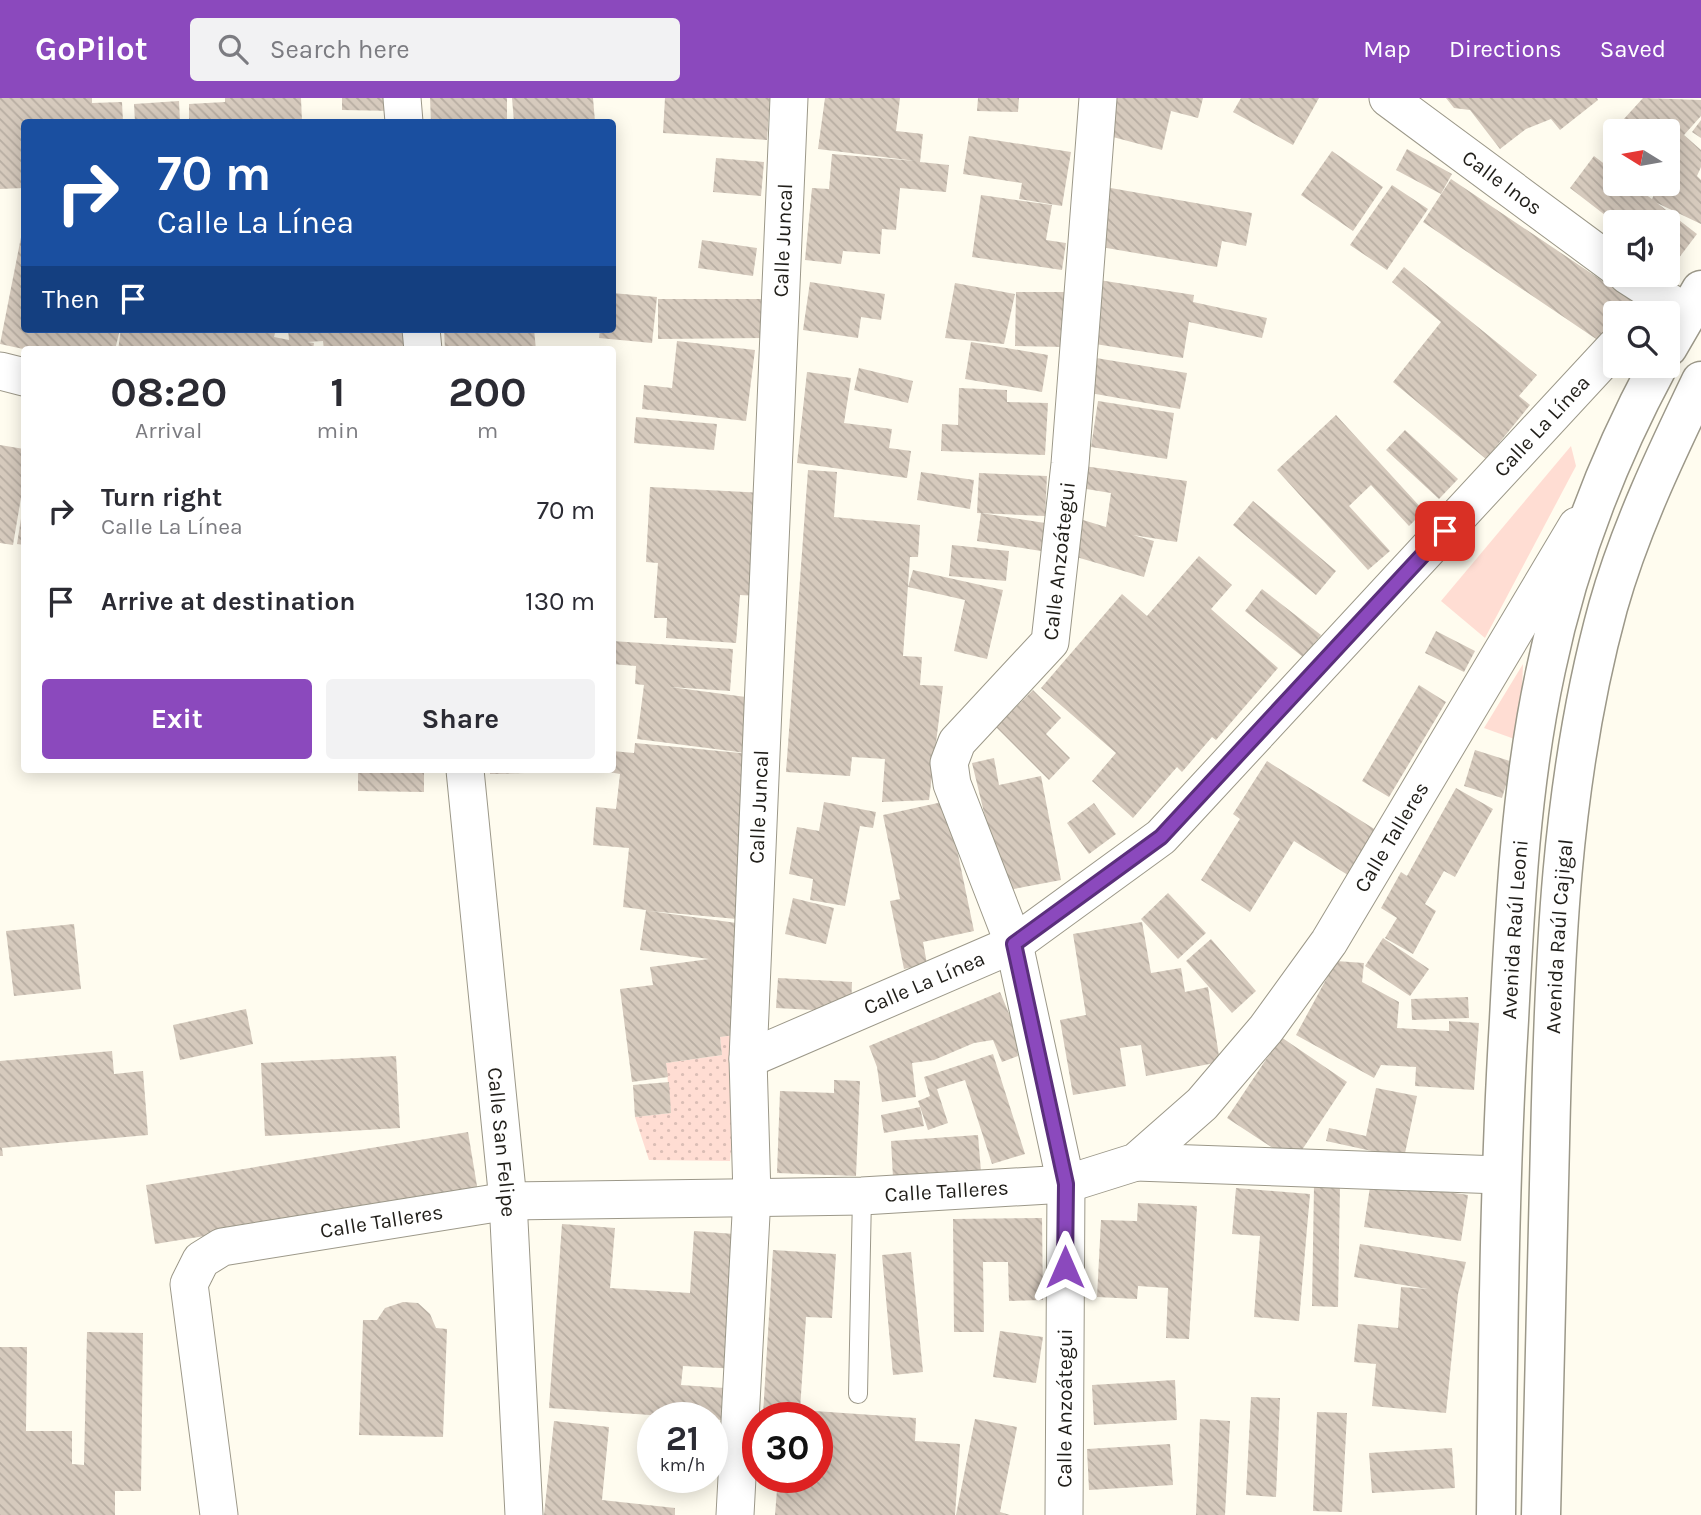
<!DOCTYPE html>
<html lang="en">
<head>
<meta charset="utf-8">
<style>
  body { margin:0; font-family:Karla,sans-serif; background:#f2f2f3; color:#2b2b33; height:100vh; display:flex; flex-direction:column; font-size:26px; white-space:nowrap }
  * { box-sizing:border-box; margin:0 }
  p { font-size:23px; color:#7c7c81 }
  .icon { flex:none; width:38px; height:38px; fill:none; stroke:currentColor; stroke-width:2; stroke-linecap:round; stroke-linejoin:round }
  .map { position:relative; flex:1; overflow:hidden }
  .drawer { position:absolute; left:21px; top:248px; width:595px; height:427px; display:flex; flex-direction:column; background:#fff; border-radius:7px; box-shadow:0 4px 18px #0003 }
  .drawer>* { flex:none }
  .guide { position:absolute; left:21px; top:21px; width:595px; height:214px; border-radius:7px; box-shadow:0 4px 18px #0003; background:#1a4fa0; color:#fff; overflow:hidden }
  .needle { width:46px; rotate:281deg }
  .controls { position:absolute; left:1603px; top:21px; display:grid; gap:14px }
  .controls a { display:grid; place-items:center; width:77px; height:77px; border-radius:7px; background:#fff; box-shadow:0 4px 18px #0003; font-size:35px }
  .speed { position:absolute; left:637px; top:1304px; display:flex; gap:14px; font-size:35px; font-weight:700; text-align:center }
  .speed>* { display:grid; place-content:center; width:91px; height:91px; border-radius:50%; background:#fff; box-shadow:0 4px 18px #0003; line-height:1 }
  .speed small { font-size:18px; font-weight:400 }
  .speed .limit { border:10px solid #d22; background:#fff; color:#111 }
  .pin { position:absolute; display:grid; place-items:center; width:60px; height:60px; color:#fff; margin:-30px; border-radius:14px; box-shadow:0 4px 10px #0006 }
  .me { position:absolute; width:77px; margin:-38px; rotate:0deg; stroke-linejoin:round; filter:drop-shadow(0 0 5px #0008) }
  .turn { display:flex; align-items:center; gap:24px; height:147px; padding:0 21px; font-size:32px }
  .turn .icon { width:91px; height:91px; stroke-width:2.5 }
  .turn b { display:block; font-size:49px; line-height:60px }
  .then { display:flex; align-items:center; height:66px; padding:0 21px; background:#0003; gap:14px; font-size:26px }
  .eta { display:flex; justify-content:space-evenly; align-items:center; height:119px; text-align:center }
  .eta b { font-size:42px; font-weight:700; line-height:49px }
  .action { display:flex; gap:14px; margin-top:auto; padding:14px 21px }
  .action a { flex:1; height:80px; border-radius:7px; background:#8b49bd; color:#fff; font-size:28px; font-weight:700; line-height:80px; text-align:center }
  .action a+a { background:#f2f2f3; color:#2b2b33 }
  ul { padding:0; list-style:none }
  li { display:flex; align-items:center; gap:21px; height:91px; padding:0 21px }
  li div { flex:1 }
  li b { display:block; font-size:26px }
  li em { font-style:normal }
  header { display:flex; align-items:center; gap:42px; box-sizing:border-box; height:98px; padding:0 35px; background:#8b49bd; color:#fff }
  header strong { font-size:33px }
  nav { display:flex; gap:38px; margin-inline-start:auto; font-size:24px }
  .search { width:490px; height:63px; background:#f2f2f3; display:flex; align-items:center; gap:18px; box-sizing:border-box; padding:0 24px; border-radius:7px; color:#7c7c81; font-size:26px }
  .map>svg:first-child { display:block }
</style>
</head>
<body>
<header>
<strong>GoPilot</strong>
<div class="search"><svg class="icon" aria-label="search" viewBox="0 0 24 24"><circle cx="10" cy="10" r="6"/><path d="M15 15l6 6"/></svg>Search here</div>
<nav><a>Map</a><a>Directions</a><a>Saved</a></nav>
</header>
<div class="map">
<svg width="1701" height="1417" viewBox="0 0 1701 1417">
  <defs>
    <pattern id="park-dots" width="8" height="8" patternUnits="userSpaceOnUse" patternTransform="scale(1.75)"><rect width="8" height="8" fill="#ffddd3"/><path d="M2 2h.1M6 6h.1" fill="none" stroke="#dabdb5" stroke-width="1.8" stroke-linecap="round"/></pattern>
    <pattern id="building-back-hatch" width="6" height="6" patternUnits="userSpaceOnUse" patternTransform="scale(1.75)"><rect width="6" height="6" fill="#d6cabd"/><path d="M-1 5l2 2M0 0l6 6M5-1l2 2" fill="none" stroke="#b7ada2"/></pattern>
  </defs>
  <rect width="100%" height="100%" fill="#fffcef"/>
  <!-- green -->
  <g fill="#ffddd3">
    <polygon points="1571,348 1576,368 1485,540 1441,503"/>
    <polygon points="1523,566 1520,643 1484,630"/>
  </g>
  <!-- park -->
  <polygon fill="url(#park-dots)" points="742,936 730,1063 649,1062 635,1019 671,1015 666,965 722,957 720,939"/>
  <!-- building -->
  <g fill="url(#building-back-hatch)">
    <polygon points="0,0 92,0 92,5 122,4 123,24 24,24 24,90 0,91"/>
    <polygon points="225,0 301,0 302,24 189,24 189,6 225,4"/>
    <polygon points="342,0 394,0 394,13 342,12"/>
    <polygon points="430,0 507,0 507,24 431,24"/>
    <polygon points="512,0 593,0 595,24 514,24"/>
    <polygon points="665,0 770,0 767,42 663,35"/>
    <polygon points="825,0 900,0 896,33 923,36 920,64 949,67 946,94 900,90 896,132 882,131 880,156 843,153 841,166 805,162 812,90 829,91 832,56 916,63 818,51"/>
    <polygon points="978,0 1019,0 1018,14 977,13"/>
    <polygon points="1115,0 1203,0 1198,20 1171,13 1162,52 1109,38"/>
    <polygon points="1241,0 1319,0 1293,47 1233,14"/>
    <polygon points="1446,0 1597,0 1598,2 1560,32 1551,21 1526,31 1500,51 1470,12 1454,10"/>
    <polygon points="1643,0 1701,2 1701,18 1684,37 1701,52 1701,69 1697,78 1701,82 1701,126 1657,105 1697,136 1672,169 1668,166 1668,124 1614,124 1570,90 1594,58 1615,74 1615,86 1631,86 1652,101 1659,86 1668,86 1668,33 1636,33 1623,22"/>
    <polygon points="179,3 180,24 135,24 134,6"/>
    <polygon points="1701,22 1701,40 1692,34"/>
    <polygon points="969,38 1071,54 1062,108 1019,101 1022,85 963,76"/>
    <polygon points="1407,51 1452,76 1441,96 1396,72"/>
    <polygon points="1332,53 1383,89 1353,133 1301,97"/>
    <polygon points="716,60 764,64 761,98 713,94"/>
    <polygon points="1451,81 1631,202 1622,215 1615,215 1615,225 1602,245 1423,124"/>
    <polygon points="1392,87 1428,111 1387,172 1350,147"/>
    <polygon points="1105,89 1252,115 1246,148 1222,143 1217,169 1095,148"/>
    <polygon points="981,97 1052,107 1046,142 1066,145 1062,172 972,159"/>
    <polygon points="24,124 24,231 120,231 115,252 28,252 0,246"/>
    <polygon points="702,142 757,150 753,178 698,170"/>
    <polygon points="1404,169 1537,277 1519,298 1530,307 1486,361 1393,284 1441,224 1392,184"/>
    <polygon points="1099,182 1194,197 1193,204 1267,220 1262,240 1189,224 1183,260 1089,245"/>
    <polygon points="810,184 885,196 881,222 861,219 858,240 803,232"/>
    <polygon points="955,185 1015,196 1004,246 945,240"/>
    <polygon points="1016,194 1064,194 1064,249 1015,248"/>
    <polygon points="612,195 657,199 652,245 599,240 600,231 612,231"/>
    <polygon points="658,201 764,201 764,240 658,241"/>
    <polygon points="121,231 276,231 274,239 289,242 288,231 405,231 406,252 324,252 323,243 307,244 314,245 313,252 118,252"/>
    <polygon points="444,231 534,231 536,252 445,252"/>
    <polygon points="677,243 755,252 746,323 642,311 644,287 672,290"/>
    <polygon points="971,244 1048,257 1042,294 965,281"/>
    <polygon points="1096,260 1187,275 1180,311 1090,295"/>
    <polygon points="859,270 913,283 908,305 854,292"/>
    <polygon points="807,274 851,280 844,325 892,331 889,350 911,353 907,380 797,365"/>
    <polygon points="959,290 1007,292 1007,304 1048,305 1045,357 941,353 942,326 958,327"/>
    <polygon points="1098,303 1174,315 1167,361 1091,349"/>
    <polygon points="1336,317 1424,413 1409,428 1371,387 1349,408 1390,453 1368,472 1277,372"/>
    <polygon points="636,319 717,326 714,352 634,345"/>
    <polygon points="1405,332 1458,381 1439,401 1386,352"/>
    <polygon points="0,347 24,351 24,382 13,447 0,445"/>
    <polygon points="1084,368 1187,383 1177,444 1133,437 1154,443 1144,479 1073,458 1083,422 1106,429 1111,395 1080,390"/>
    <polygon points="808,372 837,374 834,419 920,427 918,459 910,459 903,558 922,559 920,587 943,588 929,702 882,704 885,661 852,659 850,678 786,674"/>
    <polygon points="921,374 974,382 970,411 917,402"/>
    <polygon points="979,375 1047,378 1045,418 977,415"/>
    <polygon points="650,389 764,395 758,498 740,497 736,545 666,540 667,520 654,520 658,465 646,464"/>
    <polygon points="1253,403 1336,473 1316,497 1233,427"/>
    <polygon points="23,408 24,408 24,447 17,446"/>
    <polygon points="981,415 1045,425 1041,453 977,443"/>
    <polygon points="952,447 1009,453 1006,483 949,478"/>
    <polygon points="1199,458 1232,487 1211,511 1278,570 1216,642 1212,639 1182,674 1177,669 1133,720 1092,683 1116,655 1041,590 1122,496 1147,518"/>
    <polygon points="913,472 1003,492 987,561 954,553 965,502 908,489"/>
    <polygon points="1262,491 1321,537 1303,559 1245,513"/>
    <polygon points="1436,533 1475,553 1464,574 1425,555"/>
    <polygon points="612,543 733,551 730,593 670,589 761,601 754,656 637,641 644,587 635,586 636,568 612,566"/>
    <polygon points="1419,587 1446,604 1389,699 1362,683"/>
    <polygon points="1033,592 1061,620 1046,636 1070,660 1049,682 996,629"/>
    <polygon points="635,645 751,656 737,821 649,813 744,826 739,866 733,865 742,936 720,939 722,957 666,965 668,979 632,984 620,891 653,887 650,869 709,861 640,852 646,812 623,809 629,750 593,747 596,709 616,711 620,676 598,672 612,672 612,653 634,655"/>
    <polygon points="1475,652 1513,664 1502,700 1464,688"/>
    <polygon points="994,660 999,687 1041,678 1061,782 1003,793 972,665"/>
    <polygon points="1267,663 1379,734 1351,779 1294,743 1250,814 1201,782 1240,721 1233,716"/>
    <polygon points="358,672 424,672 424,694 358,693"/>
    <polygon points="490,672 558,672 558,674 490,676"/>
    <polygon points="1456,690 1493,711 1455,779 1444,773 1425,806 1436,813 1413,856 1385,840 1397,820 1381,810 1401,774 1407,778"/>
    <polygon points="947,703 974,833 923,844 927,866 904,871 890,803 900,801 883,717"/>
    <polygon points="824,704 876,714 873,730 860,728 845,808 810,802 813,781 789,776 797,729 819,733"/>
    <polygon points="1094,705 1116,736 1089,756 1067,725"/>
    <polygon points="1168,795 1206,835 1178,861 1141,821"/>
    <polygon points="793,800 834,810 826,846 785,836"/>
    <polygon points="1142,824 1151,875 1181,870 1185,894 1208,889 1220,964 1146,978 1141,947 1120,950 1126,988 1073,997 1060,922 1086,917 1073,836"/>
    <polygon points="74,826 81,891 14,898 6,833"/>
    <polygon points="1383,840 1429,871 1410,898 1365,868"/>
    <polygon points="1211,841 1256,893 1232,915 1186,863"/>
    <polygon points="1336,863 1364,865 1362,884 1399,904 1397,930 1449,933 1449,923 1479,925 1474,992 1415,988 1416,969 1381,967 1374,980 1296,937"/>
    <polygon points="778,880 852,884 851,914 776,910"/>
    <polygon points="1000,894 1015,930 1018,958 1002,964 993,942 974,945 934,962 912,965 916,999 882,1004 877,969 869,948"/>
    <polygon points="1468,899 1469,920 1412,922 1411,901"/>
    <polygon points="246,911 253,946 180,962 173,927"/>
    <polygon points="1281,939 1347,984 1294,1064 1227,1020"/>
    <polygon points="112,953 114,976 143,973 148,1037 2,1050 3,1058 0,1058 0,963"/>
    <polygon points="993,956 1025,1056 992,1066 965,982 937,991 948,1025 928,1032 918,1003 930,998 924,979"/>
    <polygon points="396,958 400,1030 265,1038 261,965"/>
    <polygon points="834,982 860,983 856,1078 777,1075 780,993 834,995"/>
    <polygon points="669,984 671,1015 635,1019 633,987"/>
    <polygon points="1376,990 1417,998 1404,1060 1326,1043 1329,1030 1366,1038"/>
    <polygon points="920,1009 924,1028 884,1035 881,1017"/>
    <polygon points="468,1034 478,1094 155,1146 146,1087"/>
    <polygon points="978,1037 981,1074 893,1080 891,1043"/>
    <polygon points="1371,1082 1468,1097 1461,1143 1364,1129"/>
    <polygon points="1314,1088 1340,1088 1338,1209 1312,1208"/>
    <polygon points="1236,1090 1310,1096 1299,1223 1254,1219 1260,1138 1232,1136"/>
    <polygon points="1138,1105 1197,1108 1189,1241 1166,1240 1168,1190 1138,1188 1137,1201 1097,1199 1101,1122 1137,1123"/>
    <polygon points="1042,1120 1043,1202 1009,1203 1008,1164 983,1164 984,1234 954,1234 953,1121"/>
    <polygon points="562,1126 615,1130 610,1190 690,1195 694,1133 748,1137 739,1271 683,1268 681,1287 739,1291 737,1323 549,1310"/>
    <polygon points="1360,1146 1466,1164 1458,1196 1446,1315 1372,1308 1376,1266 1354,1264 1358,1226 1398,1230 1401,1189 1428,1191 1354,1179"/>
    <polygon points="773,1152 836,1156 832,1220 806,1219 800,1312 916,1320 915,1343 960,1346 955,1417 775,1417 778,1379 817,1379 817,1320 763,1317"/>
    <polygon points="911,1154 923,1274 893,1277 882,1157"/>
    <polygon points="403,1204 418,1205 430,1216 436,1230 447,1231 443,1339 359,1337 363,1222 377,1222 385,1210"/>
    <polygon points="1000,1233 1043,1239 1036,1285 993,1279"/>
    <polygon points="87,1234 143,1235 141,1393 115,1393 115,1417 0,1417 0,1249 27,1249 26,1333 72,1333 72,1366 84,1367"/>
    <polygon points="1175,1282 1177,1322 1094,1327 1092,1287"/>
    <polygon points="1251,1299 1280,1300 1276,1399 1246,1397"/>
    <polygon points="1317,1314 1347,1315 1342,1414 1313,1413"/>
    <polygon points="975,1321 1017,1329 1000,1414 1010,1417 956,1417"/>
    <polygon points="1200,1321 1230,1323 1225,1417 1196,1417"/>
    <polygon points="554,1323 609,1329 602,1402 675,1410 675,1417 544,1417"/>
    <polygon points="1170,1346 1173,1387 1089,1392 1087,1351"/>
    <polygon points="1452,1350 1455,1390 1372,1395 1369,1355"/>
  </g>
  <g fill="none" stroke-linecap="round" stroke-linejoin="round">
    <!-- lane casing -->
    <g stroke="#9c9889" stroke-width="20">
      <polyline id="lane" points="858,1296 862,1098"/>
    </g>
    <!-- street casing -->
    <g stroke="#9c9889" stroke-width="39">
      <g id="street">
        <polyline points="402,0 404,24"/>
        <path id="s1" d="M1388,0L1615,168"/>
        <polyline points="1627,177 1686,215"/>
        <polyline points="421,231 423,252"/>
        <polyline points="0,273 24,279"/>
        <path id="s2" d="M465,672L508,1103L524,1417"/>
        <path id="s3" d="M748,961L1014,846L1161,739L1615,249"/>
        <polyline points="1136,1064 1500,1077"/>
        <path id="s4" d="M219,1417L189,1186L201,1162L222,1149L508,1103L862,1098L1066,1086L1136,1064L1202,1006L1266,931L1329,844L1577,428"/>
        <path id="s5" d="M735,1417L752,1098L748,961L789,0"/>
        <path id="s6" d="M1064,1417L1066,1086L1014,846L952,686L949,665L957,644L1050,544L1070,366L1098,0"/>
      </g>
    </g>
    <!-- secondary casing -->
    <g stroke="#9c9889" stroke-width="41">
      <g id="secondary">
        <polyline points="1668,249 1701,192"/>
        <path id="s7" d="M1496,1417C1498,1252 1499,1087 1509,922C1515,805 1521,686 1546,571C1568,465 1607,363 1658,268"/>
        <path id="s8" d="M1541,1417C1544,1293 1547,1169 1550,1045C1554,864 1560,684 1608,509C1630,431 1666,356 1701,283"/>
      </g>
    </g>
    <!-- lane -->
    <use href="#lane" stroke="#fff" stroke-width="18"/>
    <!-- street -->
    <use href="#street" stroke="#fff" stroke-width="37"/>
    <!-- secondary -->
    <use href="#secondary" stroke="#fff" stroke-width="38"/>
  </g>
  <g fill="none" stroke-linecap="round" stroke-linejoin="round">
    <!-- route casing -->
    <g stroke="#5a2f7b" stroke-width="18">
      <polyline id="route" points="1065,1169 1066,1086 1014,846 1161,739 1445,433"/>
    </g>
    <!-- route -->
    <use href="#route" stroke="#8b49bd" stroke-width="12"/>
  </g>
  <g text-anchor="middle" stroke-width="7" stroke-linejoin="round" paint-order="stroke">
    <!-- street labels -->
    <g font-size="21" fill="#201e19" stroke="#fff">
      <text dy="7" stroke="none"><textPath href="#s1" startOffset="142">Calle Inos</textPath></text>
      <text dy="7" stroke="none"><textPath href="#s5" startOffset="1276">Calle Juncal</textPath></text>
      <text dy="7" stroke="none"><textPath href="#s3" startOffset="1032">Calle La Línea</textPath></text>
      <text dy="7" stroke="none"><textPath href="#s6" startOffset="1010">Calle Anzoátegui</textPath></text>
      <text dy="7" stroke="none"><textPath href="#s5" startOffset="709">Calle Juncal</textPath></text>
      <text dy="7" stroke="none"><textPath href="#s4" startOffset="1622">Calle Talleres</textPath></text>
      <text dy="7" stroke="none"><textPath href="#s7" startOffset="586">Avenida Raúl Leoni</textPath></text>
      <text dy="7" stroke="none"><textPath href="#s8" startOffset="579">Avenida Raúl Cajigal</textPath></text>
      <text dy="7" stroke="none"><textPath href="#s3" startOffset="192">Calle La Línea</textPath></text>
      <text dy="7" stroke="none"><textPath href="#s2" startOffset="374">Calle San Felipe</textPath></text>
      <text dy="7" stroke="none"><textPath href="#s4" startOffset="1013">Calle Talleres</textPath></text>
      <text dy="7" stroke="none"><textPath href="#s4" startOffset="446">Calle Talleres</textPath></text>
      <text dy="7" stroke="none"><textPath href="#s6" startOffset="107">Calle Anzoátegui</textPath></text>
    </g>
  </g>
</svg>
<div class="controls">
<a><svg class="needle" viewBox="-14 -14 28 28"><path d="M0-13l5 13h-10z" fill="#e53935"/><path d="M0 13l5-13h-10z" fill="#7c7c81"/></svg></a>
<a><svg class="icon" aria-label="sound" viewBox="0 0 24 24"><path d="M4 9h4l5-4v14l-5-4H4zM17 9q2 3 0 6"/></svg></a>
<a><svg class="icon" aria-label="search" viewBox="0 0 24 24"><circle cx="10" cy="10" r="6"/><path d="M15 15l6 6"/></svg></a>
</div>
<div class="speed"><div>21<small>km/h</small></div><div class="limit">30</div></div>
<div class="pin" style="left:1445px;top:433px;background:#d93025"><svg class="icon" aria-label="arrive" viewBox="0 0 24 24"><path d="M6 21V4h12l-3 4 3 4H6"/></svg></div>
<svg class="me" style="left:1065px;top:1169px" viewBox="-20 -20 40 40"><path d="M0-17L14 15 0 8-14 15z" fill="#8b49bd" stroke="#fff" stroke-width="4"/></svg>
<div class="guide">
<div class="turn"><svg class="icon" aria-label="right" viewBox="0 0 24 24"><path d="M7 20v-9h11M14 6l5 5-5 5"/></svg><div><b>70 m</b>Calle La Línea</div></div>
<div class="then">Then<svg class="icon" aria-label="arrive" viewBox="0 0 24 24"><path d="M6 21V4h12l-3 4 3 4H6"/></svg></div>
</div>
<section class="drawer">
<div class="eta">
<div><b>08:20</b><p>Arrival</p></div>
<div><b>1</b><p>min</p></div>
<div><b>200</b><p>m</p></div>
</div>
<ul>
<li><svg class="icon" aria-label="right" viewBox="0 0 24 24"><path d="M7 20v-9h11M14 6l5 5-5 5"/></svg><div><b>Turn right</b><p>Calle La Línea</p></div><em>70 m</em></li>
<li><svg class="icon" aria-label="arrive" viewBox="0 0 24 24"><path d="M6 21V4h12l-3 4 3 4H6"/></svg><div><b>Arrive at destination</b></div><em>130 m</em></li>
</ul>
<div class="action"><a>Exit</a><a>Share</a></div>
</section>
</div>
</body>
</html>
